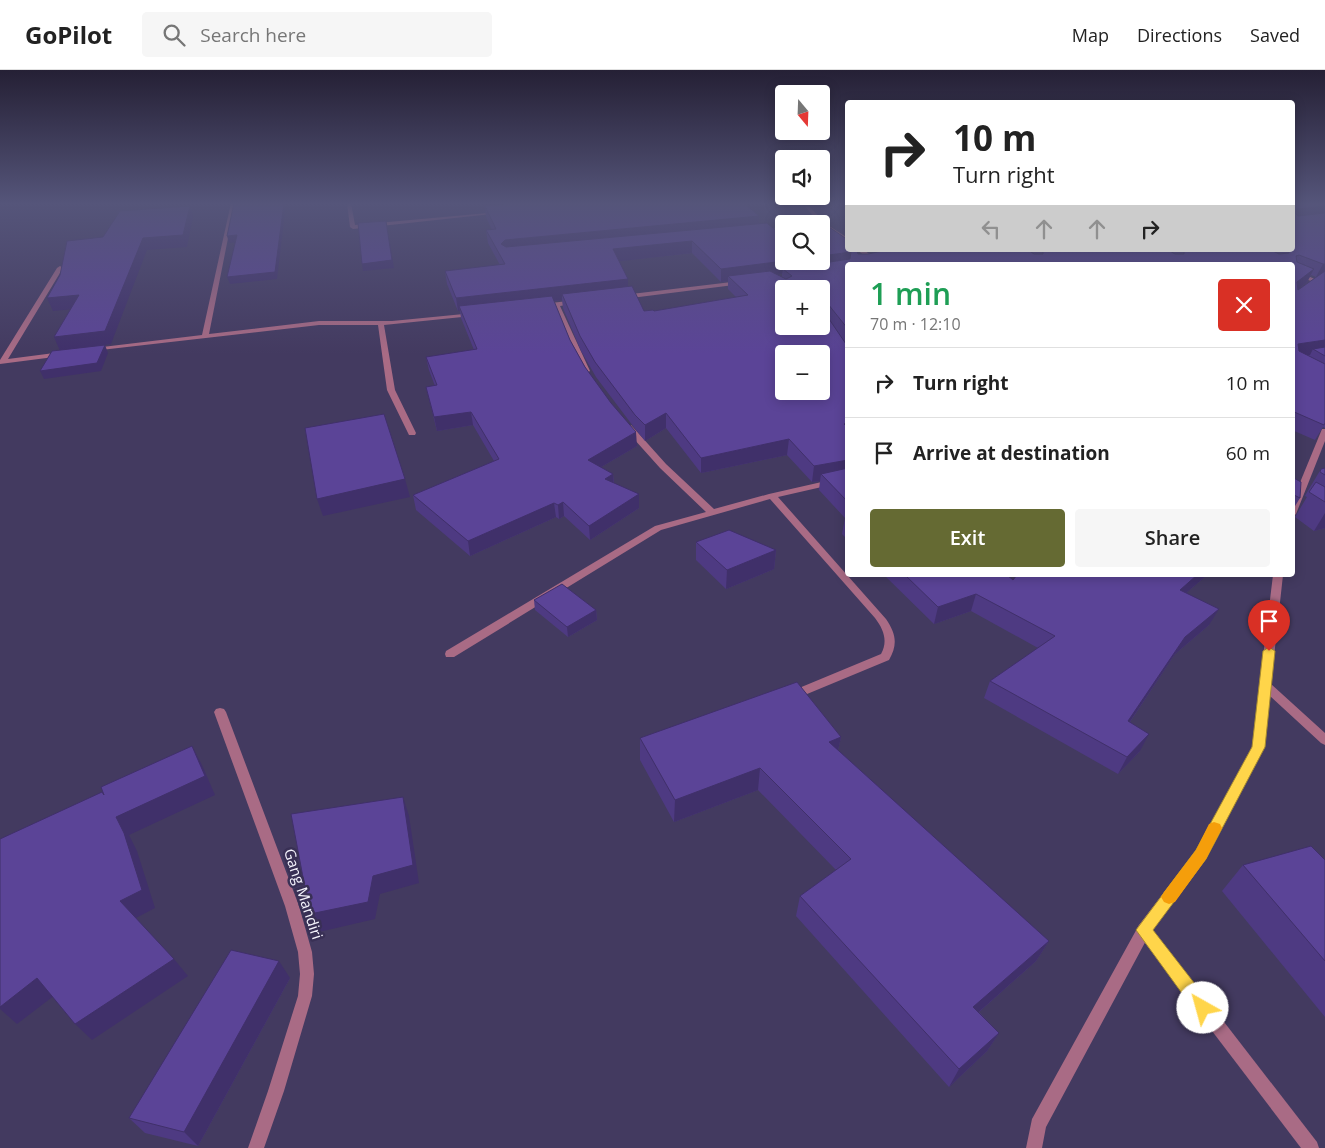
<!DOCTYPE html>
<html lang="en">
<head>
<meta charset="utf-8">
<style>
  body { margin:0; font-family:"Open Sans",sans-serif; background:#f6f6f6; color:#222; height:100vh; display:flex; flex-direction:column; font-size:19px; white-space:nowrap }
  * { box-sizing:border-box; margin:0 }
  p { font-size:16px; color:#767676 }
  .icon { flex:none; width:28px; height:28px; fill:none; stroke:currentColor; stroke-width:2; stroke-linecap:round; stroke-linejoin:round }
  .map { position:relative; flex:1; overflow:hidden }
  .sheet { position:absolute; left:845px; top:192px; width:450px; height:315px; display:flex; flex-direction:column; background:#fff; border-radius:5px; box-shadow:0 2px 12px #0003 }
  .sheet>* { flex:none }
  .top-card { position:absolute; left:845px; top:30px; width:450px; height:152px; border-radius:5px; box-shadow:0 2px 12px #0003; background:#fff; color:#222; overflow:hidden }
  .needle { width:32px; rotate:161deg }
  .tools { position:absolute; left:775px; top:15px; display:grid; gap:10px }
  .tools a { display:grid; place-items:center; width:55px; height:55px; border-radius:5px; background:#fff; box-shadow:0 2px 12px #0003; font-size:25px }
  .pin { position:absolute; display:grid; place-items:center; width:42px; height:42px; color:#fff; margin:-51px -21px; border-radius:50% 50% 50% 0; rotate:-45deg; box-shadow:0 0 5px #0007 }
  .pin .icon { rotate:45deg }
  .me { position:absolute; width:55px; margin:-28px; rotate:322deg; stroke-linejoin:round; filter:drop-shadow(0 0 4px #0008) }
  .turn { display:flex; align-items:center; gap:18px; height:105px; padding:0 25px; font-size:22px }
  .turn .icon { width:65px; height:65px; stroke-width:2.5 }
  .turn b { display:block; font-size:35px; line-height:42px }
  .lanes { display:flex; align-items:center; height:48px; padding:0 25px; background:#0003; justify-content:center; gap:25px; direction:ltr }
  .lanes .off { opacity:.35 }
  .round { display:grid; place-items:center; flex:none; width:52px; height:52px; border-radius:5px; background:#f6f6f6 }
  .head { display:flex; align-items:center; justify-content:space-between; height:85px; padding:0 25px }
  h1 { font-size:30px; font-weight:600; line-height:38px; color:#1e9e55 }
  .button { display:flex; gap:10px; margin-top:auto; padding:10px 25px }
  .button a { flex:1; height:58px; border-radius:5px; background:#656a33; color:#fff; font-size:20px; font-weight:600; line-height:58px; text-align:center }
  .button a+a { background:#f6f6f6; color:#222 }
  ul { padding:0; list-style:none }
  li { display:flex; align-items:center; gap:15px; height:70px; padding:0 25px; border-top:1px solid #e0e0e0 }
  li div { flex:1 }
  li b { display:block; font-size:19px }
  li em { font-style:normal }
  header { display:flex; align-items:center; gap:30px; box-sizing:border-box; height:70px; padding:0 25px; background:#fff; border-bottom:1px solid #e0e0e0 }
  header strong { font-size:24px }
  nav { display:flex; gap:28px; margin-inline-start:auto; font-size:18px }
  .search { width:350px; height:45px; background:#f6f6f6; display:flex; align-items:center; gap:12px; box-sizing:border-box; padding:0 18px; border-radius:5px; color:#767676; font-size:19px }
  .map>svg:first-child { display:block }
</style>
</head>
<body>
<header>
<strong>GoPilot</strong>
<div class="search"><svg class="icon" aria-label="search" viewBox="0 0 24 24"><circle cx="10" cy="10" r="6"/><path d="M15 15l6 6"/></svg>Search here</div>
<nav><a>Map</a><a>Directions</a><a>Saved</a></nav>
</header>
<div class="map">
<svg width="1325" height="1078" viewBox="0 0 1325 1078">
  <rect width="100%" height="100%" fill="#433a60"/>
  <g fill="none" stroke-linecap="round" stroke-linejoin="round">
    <!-- service -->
    <polygon fill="#a96b85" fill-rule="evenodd" points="1144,853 1149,855 1317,1072 1319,1078 1301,1078 1139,865 1137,860 1139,855"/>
    <!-- minor -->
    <g fill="#a96b85" fill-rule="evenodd">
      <polygon points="231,133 235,133 209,264 319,251 392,251 474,243 475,244 472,246 384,255 395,320 416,363 415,365 409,365 408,363 387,320 378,255 319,255 92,281 92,279 94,278 202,265"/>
      <polygon points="347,133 351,133 355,155 499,142 501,143 353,159 350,157"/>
      <polygon points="802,133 806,133 826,154 848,168 848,172 822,156"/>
      <polygon points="784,157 784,161 762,163 759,161"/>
      <polygon points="857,180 864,180 877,190 872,191"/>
      <polygon points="60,196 63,198 8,289 62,282 65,284 62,286 0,294 0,290 57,198"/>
      <polygon points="1292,199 1317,210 1318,211 1313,212 1292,203"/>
      <polygon points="740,211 742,212 742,214 623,229 620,227 623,225"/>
      <polygon points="576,230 579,232 578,233 560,236 590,301 587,303 584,301 554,237 543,238 540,236 543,234"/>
      <path d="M625,355H631L666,394L714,439L769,424L848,406V411L778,427L886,549C896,564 898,574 889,590L795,629H787L785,626L787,623L881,584C888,571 884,560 875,548L770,429L661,460L454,587H446L445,584L446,581L655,456L706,442L660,398L625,359Z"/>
      <polygon points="1322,359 1325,359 1325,371 1296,444 1292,447 1292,432"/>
      <polygon points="1273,505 1283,505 1271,614 1325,663 1325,675 1321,673 1270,626 1264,677 1206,789 1149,865 1046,1057 1042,1078 1026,1078 1032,1049 1139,855 1196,781 1252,677"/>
      <polygon points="220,638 224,639 226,642 299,836 312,882 314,904 312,926 284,1021 264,1078 248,1078 268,1021 298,926 300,904 298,882 285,836 214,642 216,639"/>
    </g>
  </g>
  <!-- wall -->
  <g fill="#4e3a82" fill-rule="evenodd">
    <path d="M484,133H744L759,146L758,153L779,163L860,184H868L887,180H1292L1325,133V358L1323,357L1315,370L1292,360V195H848V470L842,464L845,448L819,420L820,411L812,412L787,385L701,403L666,358L645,371L636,360L596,307L581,281L563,238L562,230L554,231L570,270L585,297L637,376L601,397L613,404L614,413L639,438L590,470L564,446L559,449L556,447L470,486L416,440L413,425L494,391L473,355L437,361L426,317L435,316L429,300L426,287L474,280L461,248L460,241H458L447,214L445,201L500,195L488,173L486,160H492L486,147ZM692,183L721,212L728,211V219L736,227L654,241H644L628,217L619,191ZM777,204H782V207ZM1311,205L1316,207L1298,220V219L1307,212Z"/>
    <polygon points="1325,398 1325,458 1314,461 1295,447 1307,427 1305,426 1306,424 1321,399"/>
    <polygon points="1292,407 1300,428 1292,441"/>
    <polygon points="696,472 776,480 774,499 726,519 696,490"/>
    <polygon points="884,505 1007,505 1013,510 1017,505 1207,505 1186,523 1209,555 1175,584 1130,652 1140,681 1118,704 984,628 990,611 1038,578 971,541 934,554"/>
    <polygon points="534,530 596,540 597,550 568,567 535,540"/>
    <polygon points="841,667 838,680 1049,871 1036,891 979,942 999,963 987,981 949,1017 796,846 800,826 836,800 758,720 674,752 640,690 640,668"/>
    <polygon points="1325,790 1325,947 1222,821 1243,795"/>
    <polygon points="290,908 198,1076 145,1063 129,1048"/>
  </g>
  <!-- shaded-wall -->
  <g fill="#40306a">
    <polygon points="284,133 286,133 277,209 230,214 227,207"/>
    <polygon points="484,133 559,133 485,136 486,141 485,141"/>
    <polygon points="190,136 193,147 187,177 147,180 111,274 105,275 108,283 101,301 44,309 40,301 60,281 54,267 143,168"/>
    <polygon points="1325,136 1325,147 1292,151 1297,139"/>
    <polygon points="759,146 758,158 502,187 501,174 505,170"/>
    <polygon points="387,157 394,198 363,201 362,194"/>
    <polygon points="237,165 239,172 229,173 227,166"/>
    <polygon points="692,171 692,183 613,192 613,179"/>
    <polygon points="851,182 849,195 783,199 782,204 733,210 728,206 728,211 721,212 721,199 784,191 821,191 821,186"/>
    <polygon points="1323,194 1325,194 1325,206 1316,207"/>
    <polygon points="1314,199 1307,212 1292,224 1297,212"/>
    <polygon points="628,209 628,222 562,224 562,230 461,241 459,236 460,241 458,241 456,228"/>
    <polygon points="79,225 85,238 53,241 47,228"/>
    <polygon points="1325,270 1325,283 1313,279 1310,285 1292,288 1298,274"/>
    <polygon points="471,342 473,355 437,361 434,347"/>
    <polygon points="666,343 666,358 645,371 645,355"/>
    <polygon points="636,362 637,376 589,404 588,390"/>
    <polygon points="789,369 787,385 701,403 701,388"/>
    <polygon points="848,390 848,405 821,404 820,411 812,412 814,396"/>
    <polygon points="613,404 614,418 605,409"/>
    <polygon points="405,409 410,427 323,446 317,429"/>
    <polygon points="639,424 639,438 590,470 589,456"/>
    <polygon points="563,432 564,446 559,449 558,435"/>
    <polygon points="554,433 556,447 470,486 468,471"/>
    <polygon points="1325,443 1325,458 1314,461"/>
    <polygon points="776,480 774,499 726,519 727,500"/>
    <polygon points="1197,505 1207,505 1171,536 1180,520"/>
    <polygon points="976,524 971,541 934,554 938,537"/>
    <polygon points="1219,539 1209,555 1175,584 1119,668 1128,651 1185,567"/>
    <polygon points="596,540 597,550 568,567 567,557"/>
    <polygon points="1149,664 1140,681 1118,704 1127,687"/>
    <polygon points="841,667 836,689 829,672"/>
    <polygon points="192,676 202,695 215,725 129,765 137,781 155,838 134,849 120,831 116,747"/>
    <polygon points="760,698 758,720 674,752 675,730"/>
    <polygon points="403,727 409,746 419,813 380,824 375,849 319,862 310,844 373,806"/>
    <polygon points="1049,871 1036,891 963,956 973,937"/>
    <polygon points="174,889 188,906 92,970 75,954"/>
    <polygon points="279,891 290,908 198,1076 184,1062"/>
    <polygon points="37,908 55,925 17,954 0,939 0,937"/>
    <polygon points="999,963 987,981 949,1017 959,999"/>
  </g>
  <!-- building -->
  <g fill="#5b4497" stroke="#40306a" fill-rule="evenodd">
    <polygon points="234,133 284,133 275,202 227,207 237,165 227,166"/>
    <polygon points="514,133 744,133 759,146 505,170 501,174 506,177 767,153 779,163 784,162 784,191 721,199 692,171 613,179 628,209 456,228 445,201 505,194 486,160 496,159 485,136"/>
    <path d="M1292,133H1325V136L1297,139L1296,144L1298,146L1325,143V194H1323L1299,185L1296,186L1297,192L1314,199L1297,212L1298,220L1325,201V270L1298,274L1299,281L1325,294V353L1324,355L1292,341V195H848V259L824,229H821V219H784V256H821V229L827,246L846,274L848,275V353L844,354L848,357V390L814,396L789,369L701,388L666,343L645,355L635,345L595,292L580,266L562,224L632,216L644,241L653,240L654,241L748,225L728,206L770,201L786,209L792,206L783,199L850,189L851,182L821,186V158L829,157L848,170V180H860L857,181L858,184H868L887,180H1028L1034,184H1043V181L1041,180H1168L1175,184H1184V181L1182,180H1271L1279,184L1289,183V181L1287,180H1292ZM784,284H821V321H784Z"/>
    <polygon points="190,136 183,165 143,168 105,261 54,267 79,225 47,228 60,205 67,171 103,167 120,141"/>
    <polygon points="386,151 392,190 362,194 358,153"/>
    <polygon points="552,226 570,270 585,297 611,333 636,362 588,390 613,404 605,409 639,424 589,456 563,432 558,435 554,433 468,471 413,425 499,389 471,342 434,347 426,317 437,315 426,287 477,279 459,236"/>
    <polygon points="105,275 97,293 40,301 52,281"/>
    <polygon points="1325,277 1325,286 1313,279"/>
    <polygon points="384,344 405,409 317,429 305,358"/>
    <polygon points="848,398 848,432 821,404"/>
    <polygon points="1325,398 1325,405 1320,402 1321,399"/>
    <polygon points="1292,407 1301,412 1300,428 1292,424"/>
    <polygon points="1316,412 1325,417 1325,432 1309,422"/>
    <polygon points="729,460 776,480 727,500 696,472"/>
    <polygon points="905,505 1007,505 1013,510 1017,505 1197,505 1180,520 1219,539 1185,567 1128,651 1149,664 1127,687 990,611 1055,566 976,524 938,537"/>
    <polygon points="562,514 596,540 567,557 534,530"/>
    <polygon points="797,612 841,667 829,672 1049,871 973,937 999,963 959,999 800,826 851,789 760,698 675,730 640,668"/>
    <polygon points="192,676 205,706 116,747 124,763 142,820 120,831 174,889 75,954 37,908 0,937 0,769 102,722 104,725 101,717"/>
    <polygon points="403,727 413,795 373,806 368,832 310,844 291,744"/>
    <polygon points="1311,776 1325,790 1325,891 1243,795"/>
    <polygon points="231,880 279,891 184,1062 129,1048"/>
  </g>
  <!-- sky -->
  <linearGradient id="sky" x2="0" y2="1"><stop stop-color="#252035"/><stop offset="0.47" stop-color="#55557a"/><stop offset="1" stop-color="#55557a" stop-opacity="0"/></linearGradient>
  <rect width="1325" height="284" fill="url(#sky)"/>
  <!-- route -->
  <polygon fill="#ffd54a" stroke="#a68a30" points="1269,577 1275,581 1265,677 1206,789 1153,860 1209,932 1212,938 1209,944 1203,947 1197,944 1136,860 1196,780 1252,677 1263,581"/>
  <!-- slow -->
  <polygon fill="#f59e0b" points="1214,752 1220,754 1222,758 1206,789 1175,832 1169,834 1164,832 1161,827 1164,822 1196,780 1209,754"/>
  <g text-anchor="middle" stroke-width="5" stroke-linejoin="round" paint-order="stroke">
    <!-- near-street labels -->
    <g font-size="15" fill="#f4f3fc" stroke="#393055">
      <text transform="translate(303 824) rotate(72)" y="5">Gang Mandiri</text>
    </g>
  </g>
</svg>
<div class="tools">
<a><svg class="needle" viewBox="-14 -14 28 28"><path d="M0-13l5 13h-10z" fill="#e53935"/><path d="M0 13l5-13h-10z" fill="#767676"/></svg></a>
<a><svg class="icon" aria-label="sound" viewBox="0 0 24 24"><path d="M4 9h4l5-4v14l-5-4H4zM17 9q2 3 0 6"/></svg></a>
<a><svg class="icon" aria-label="search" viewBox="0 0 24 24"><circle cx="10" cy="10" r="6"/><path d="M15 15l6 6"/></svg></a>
<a>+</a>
<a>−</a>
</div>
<div class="pin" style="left:1269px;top:581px;background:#d93025"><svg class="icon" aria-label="arrive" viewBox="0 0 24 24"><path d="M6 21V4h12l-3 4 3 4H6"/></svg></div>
<svg class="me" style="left:1203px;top:938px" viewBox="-20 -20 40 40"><circle r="19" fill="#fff"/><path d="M0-13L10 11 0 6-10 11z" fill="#ffd54a"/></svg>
<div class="top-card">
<div class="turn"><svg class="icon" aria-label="right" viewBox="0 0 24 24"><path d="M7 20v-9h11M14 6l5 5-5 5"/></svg><div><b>10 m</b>Turn right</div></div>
<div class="lanes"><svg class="icon off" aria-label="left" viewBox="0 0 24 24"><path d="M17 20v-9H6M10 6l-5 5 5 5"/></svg><svg class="icon off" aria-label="ahead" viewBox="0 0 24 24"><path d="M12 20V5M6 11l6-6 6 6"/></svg><svg class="icon off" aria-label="ahead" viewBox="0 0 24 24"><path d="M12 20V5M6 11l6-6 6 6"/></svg><svg class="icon" aria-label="right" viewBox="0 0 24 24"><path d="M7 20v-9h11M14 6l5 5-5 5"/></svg></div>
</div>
<section class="sheet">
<div class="head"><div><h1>1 min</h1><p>70 m · 12:10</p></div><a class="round" style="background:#d93025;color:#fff"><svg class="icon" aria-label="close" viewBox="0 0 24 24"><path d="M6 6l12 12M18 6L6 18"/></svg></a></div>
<ul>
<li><svg class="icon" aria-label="right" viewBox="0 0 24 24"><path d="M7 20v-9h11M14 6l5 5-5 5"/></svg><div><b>Turn right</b></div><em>10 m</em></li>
<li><svg class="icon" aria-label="arrive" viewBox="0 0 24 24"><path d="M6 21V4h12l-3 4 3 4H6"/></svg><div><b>Arrive at destination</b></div><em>60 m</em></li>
</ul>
<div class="button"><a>Exit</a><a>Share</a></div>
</section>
</div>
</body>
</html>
